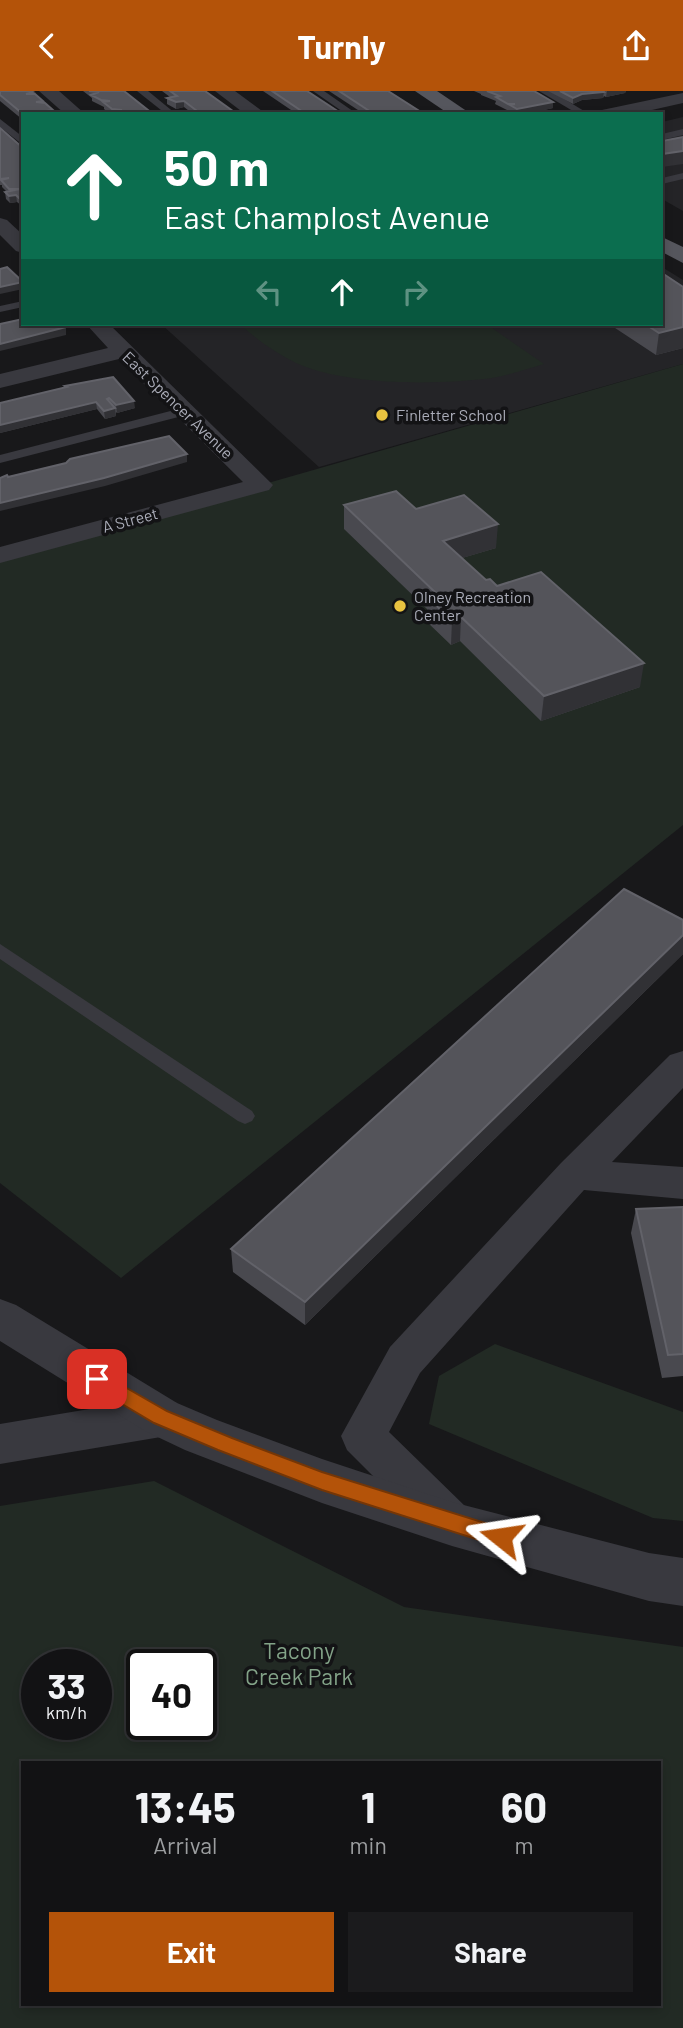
<!DOCTYPE html>
<html lang="en">
<head>
<meta charset="utf-8">
<style>
  body { margin:0; font-family:Barlow,sans-serif; background:#1b1b1d; color:#f1f3f6; height:100vh; display:flex; flex-direction:column; font-size:26px; white-space:nowrap }
  * { box-sizing:border-box; margin:0 }
  p { font-size:23px; color:#9c9ea0 }
  .icon { flex:none; width:38px; height:38px; fill:none; stroke:currentColor; stroke-width:2; stroke-linecap:round; stroke-linejoin:round }
  .map { position:relative; flex:1; overflow:hidden }
  .sheet { position:absolute; left:21px; top:1670px; width:640px; height:245px; display:flex; flex-direction:column; background:#121214; border-radius:0px; box-shadow:0 4px 10px #0003,0 0 0 2px #313234 }
  .sheet>* { flex:none }
  .guide { position:absolute; left:21px; top:21px; width:642px; height:214px; border-radius:0px; box-shadow:0 4px 10px #0003,0 0 0 2px #313234; background:#0b6e4f; color:#fff; overflow:hidden }
  .speed { position:absolute; left:21px; top:1558px; display:flex; gap:14px; font-size:35px; font-weight:700; text-align:center }
  .speed>* { display:grid; place-content:center; width:91px; height:91px; border-radius:50%; background:#121214; box-shadow:0 4px 10px #0003,0 0 0 2px #313234; line-height:1 }
  .speed small { font-size:18px; font-weight:400 }
  .speed .limit { border:4px solid #111; border-radius:10px; background:#fff; color:#111 }
  .pin { position:absolute; display:grid; place-items:center; width:60px; height:60px; color:#fff; margin:-30px; border-radius:14px; box-shadow:0 4px 10px #0006 }
  .me { position:absolute; width:77px; margin:-38px; rotate:285deg; stroke-linejoin:round; filter:drop-shadow(0 0 5px #0008) }
  .turn { display:flex; align-items:center; gap:24px; height:147px; padding:0 28px; font-size:32px }
  .turn .icon { width:91px; height:91px; stroke-width:2.5 }
  .turn b { display:block; font-size:49px; line-height:60px }
  .lanes { display:flex; align-items:center; height:66px; padding:0 28px; background:#0003; justify-content:center; gap:35px; direction:ltr }
  .lanes .off { opacity:.35 }
  .eta { display:flex; justify-content:space-evenly; align-items:center; height:119px; text-align:center }
  .eta b { font-size:42px; font-weight:700; line-height:49px }
  .button { display:flex; gap:14px; margin-top:auto; padding:14px 28px }
  .button a { flex:1; height:80px; border-radius:0px; background:#b45309; color:#fff; font-size:28px; font-weight:700; line-height:80px; text-align:center }
  .button a+a { background:#1b1b1d; color:#f1f3f6 }
  header { display:flex; justify-content:space-between; align-items:center; height:91px; padding:0 28px; background:#b45309; color:#fff; font-size:32px; font-weight:700 }
  .map>svg:first-child { display:block }
</style>
</head>
<body>
<header><svg class="icon" aria-label="back" viewBox="0 0 24 24"><path d="M15 5l-7 7 7 7"/></svg>Turnly<svg class="icon" aria-label="share" viewBox="0 0 24 24"><path d="M12 15V3M7 8l5-5 5 5M5 13v7h14v-7"/></svg></header>
<div class="map">
<svg width="683" height="1937" viewBox="0 0 683 1937">
  <rect width="100%" height="100%" fill="#18181a"/>
  <!-- built -->
  <g fill="#242427">
    <polygon points="683,26 683,120 662,108 662,31"/>
    <polygon points="662,176 683,189 683,273 319,376 161,233 662,233"/>
  </g>
  <!-- green -->
  <g fill="#222a24" fill-rule="evenodd">
    <path d="M258,233H486L544,273C527,278 509,284 492,287C437,294 347,295 296,272C276,262 259,250 243,236Z"/>
    <polygon points="683,273 683,734 121,1187 0,1092 0,469"/>
    <polygon points="495,1253 683,1321 683,1430 653,1427 429,1333 439,1285"/>
    <path d="M154,1390L404,1516L683,1556V1937H0V1415ZM96,1573V1633H37V1573ZM142,1573H201V1633H142ZM23,1671H660V1913H23Z"/>
  </g>
  <g fill="none" stroke-linecap="round" stroke-linejoin="round">
    <!-- service -->
    <g fill="#39393f" fill-rule="evenodd">
      <polygon points="137,0 148,0 176,23 166,23"/>
      <polygon points="313,0 324,0 357,23 346,23"/>
      <polygon points="539,0 551,0 589,23 578,23"/>
      <polygon points="0,28 23,46 23,54 0,36"/>
      <polygon points="683,38 683,44 662,49 662,43"/>
      <polygon points="683,82 683,88 662,93 662,87"/>
      <polygon points="23,210 23,216 0,221 0,215"/>
      <polygon points="186,316 190,317 190,323 0,372 0,364"/>
      <polygon points="0,853 252,1020 255,1025 252,1030 245,1033 238,1030 0,868"/>
    </g>
    <!-- minor -->
    <g fill="#39393f" fill-rule="evenodd">
      <polygon points="39,0 59,0 85,23 65,23"/>
      <polygon points="215,0 235,0 266,23 245,23"/>
      <polygon points="683,2 683,12 634,23 599,23 602,19"/>
      <polygon points="0,127 7,129 23,144 23,162 16,160 0,144"/>
      <polygon points="86,233 109,233 273,394 269,399 0,472 0,456 243,391 119,268 0,297 0,283 108,257"/>
      <polygon points="683,960 683,997 612,1071 683,1076 683,1108 584,1099 420,1282 389,1341 468,1418 475,1433 468,1448 452,1454 436,1448 347,1359 341,1345 390,1256 561,1072 670,964"/>
      <polygon points="161,1306 177,1312 183,1326 177,1340 161,1346 0,1373 0,1333"/>
    </g>
    <!-- tertiary -->
    <polygon fill="#39393f" fill-rule="evenodd" points="0,1208 16,1214 177,1312 217,1329 322,1368 452,1411 649,1462 683,1467 683,1515 649,1510 452,1455 322,1412 185,1359 145,1340 0,1250"/>
    <!-- primary -->
    <g fill="#55565d" fill-rule="evenodd">
      <polygon points="415,0 437,0 471,23 449,23"/>
      <polygon points="662,146 683,156 683,172 662,161"/>
    </g>
  </g>
  <!-- wall -->
  <g fill="#49494f">
    <polygon points="0,0 23,23 23,29 0,10"/>
    <polygon points="83,0 124,0 153,23 110,23 104,18 104,16 92,10 92,7"/>
    <polygon points="162,0 205,0 237,23 193,23 184,16 176,18 167,13 167,7 170,6"/>
    <polygon points="263,0 307,0 342,23 297,23"/>
    <polygon points="329,0 388,0 424,23 364,23"/>
    <polygon points="474,0 534,0 553,17 526,23 513,23 509,21 509,20 495,13 496,10 481,4 481,3"/>
    <polygon points="548,0 629,0 626,0 625,2 606,6 604,5 603,7 582,9 573,13"/>
    <polygon points="0,37 23,57 23,125 20,122 19,115 22,115 17,111 10,112 6,108 5,101 7,101 2,96 2,94 0,94"/>
    <polygon points="683,196 683,257 656,264 609,233 662,233"/>
    <polygon points="113,286 135,317 117,322 116,321 116,325 105,328 97,318 0,342 0,312 66,297 65,295"/>
    <polygon points="344,414 416,418 496,457 462,467 486,489 497,495 640,596 541,630 460,550 451,554 426,530 427,518 344,438"/>
    <polygon points="683,829 683,863 305,1234 233,1181 231,1158"/>
    <polygon points="683,1116 683,1285 662,1287 631,1142 636,1118"/>
  </g>
  <!-- shaded-wall -->
  <g fill="#313135">
    <polygon points="604,0 603,7 582,9 573,13 573,7 582,3"/>
    <polygon points="607,0 629,0 626,0 625,2 606,6"/>
    <polygon points="184,10 184,16 176,18 176,11"/>
    <polygon points="553,11 553,17 526,23 516,23 517,18"/>
    <polygon points="683,60 683,73 662,76 662,63"/>
    <polygon points="16,104 17,111 10,112 9,105"/>
    <polygon points="23,191 23,198 0,203 0,196"/>
    <polygon points="66,236 66,244 0,260 0,253"/>
    <polygon points="683,236 683,257 656,264 659,242"/>
    <polygon points="134,310 135,317 117,322 116,314"/>
    <polygon points="96,311 97,318 0,342 0,334"/>
    <polygon points="115,317 116,325 105,328 104,320"/>
    <polygon points="187,363 187,371 105,395 0,420 0,412"/>
    <polygon points="498,433 496,457 442,473 443,450"/>
    <polygon points="461,526 460,550 451,554 452,529"/>
    <polygon points="644,572 640,596 541,630 544,605"/>
    <polygon points="683,844 683,863 305,1234 305,1211"/>
  </g>
  <!-- building -->
  <g fill="#54545a" stroke="#626269" stroke-width="2">
    <polygon points="0,0 31,0 33,1 26,3 35,3 43,10 36,11 45,12 53,19 46,20 56,21 59,23 23,23 0,4"/>
    <polygon points="89,0 124,0 153,23 118,23 115,20 122,19 112,18 103,11 110,10 101,9 91,4 99,1"/>
    <polygon points="170,0 205,0 237,23 201,23 184,10 176,11 167,7 177,5"/>
    <polygon points="272,0 307,0 342,23 306,23"/>
    <polygon points="339,0 388,0 424,23 374,23"/>
    <polygon points="487,0 534,0 553,11 517,18 510,14 515,13 508,13 496,6 500,5"/>
    <polygon points="560,0 603,0 604,1 582,3 573,7"/>
    <polygon points="0,37 23,57 23,108 20,108 16,104 9,105 5,101 20,98 9,98 1,89 9,87 0,88"/>
    <polygon points="683,46 683,60 662,63 662,50"/>
    <polygon points="7,176 23,191 0,196 0,178"/>
    <polygon points="662,182 683,196 683,236 659,242 645,233 662,233"/>
    <polygon points="23,228 23,233 62,233 66,236 0,253 0,233"/>
    <polygon points="113,286 134,310 116,314 109,307 107,308 115,317 104,320 96,311 0,334 0,312 67,296 65,295"/>
    <polygon points="169,345 187,363 104,387 0,412 0,387 7,384 8,386 66,372 70,368"/>
    <polygon points="396,400 416,418 464,404 498,433 443,450 486,489 490,488 497,495 541,481 644,572 544,605 461,526 452,529 427,506 437,503 344,414"/>
    <polygon points="624,798 683,829 683,844 305,1211 231,1158"/>
    <polygon points="683,1116 683,1263 668,1264 636,1118"/>
  </g>
  <!-- route -->
  <polygon fill="#b45309" stroke="#753606" stroke-width="2" points="97,1280 167,1320 232,1347 322,1381 501,1437 508,1440 511,1446 508,1453 501,1456 322,1399 218,1359 154,1332 90,1294 87,1288 90,1283"/>
  <!-- markers -->
  <g fill="#e9c340" stroke="#131315" stroke-width="2.5">
    <circle cx="382" cy="324" r="7"/>
    <circle cx="400" cy="515" r="7"/>
  </g>
  <g text-anchor="middle" stroke-width="7" stroke-linejoin="round" paint-order="stroke">
    <!-- far-street labels -->
    <g font-size="16" fill="#abadb9" stroke="#131315">
      <text transform="translate(178 314) rotate(44)" y="6">East Spencer Avenue</text>
      <text transform="translate(130 429) rotate(-15)" y="6">A Street</text>
    </g>
    <!-- far-poi labels -->
    <g font-size="16" fill="#abadb9" stroke="#131315" text-anchor="start">
      <text x="396" y="330">Finletter School</text>
      <text x="414" y="512">Olney Recreation<tspan x="414" dy="18">Center</tspan></text>
    </g>
    <!-- near-park labels -->
    <g font-size="23" fill="#83a388" stroke="#131315">
      <text x="299" y="1568">Tacony<tspan x="299" dy="26">Creek Park</tspan></text>
    </g>
  </g>
</svg>
<div class="speed"><div>33<small>km/h</small></div><div class="limit">40</div></div>
<div class="pin" style="left:97px;top:1288px;background:#d93025"><svg class="icon" aria-label="arrive" viewBox="0 0 24 24"><path d="M6 21V4h12l-3 4 3 4H6"/></svg></div>
<svg class="me" style="left:501px;top:1446px" viewBox="-20 -20 40 40"><path d="M0-17L14 15 0 8-14 15z" fill="#b45309" stroke="#fff" stroke-width="4"/></svg>
<div class="guide">
<div class="turn"><svg class="icon" aria-label="ahead" viewBox="0 0 24 24"><path d="M12 20V5M6 11l6-6 6 6"/></svg><div><b>50 m</b>East Champlost Avenue</div></div>
<div class="lanes"><svg class="icon off" aria-label="left" viewBox="0 0 24 24"><path d="M17 20v-9H6M10 6l-5 5 5 5"/></svg><svg class="icon" aria-label="ahead" viewBox="0 0 24 24"><path d="M12 20V5M6 11l6-6 6 6"/></svg><svg class="icon off" aria-label="right" viewBox="0 0 24 24"><path d="M7 20v-9h11M14 6l5 5-5 5"/></svg></div>
</div>
<section class="sheet">
<div class="eta">
<div><b>13:45</b><p>Arrival</p></div>
<div><b>1</b><p>min</p></div>
<div><b>60</b><p>m</p></div>
</div>
<div class="button"><a>Exit</a><a>Share</a></div>
</section>
</div>
</body>
</html>
